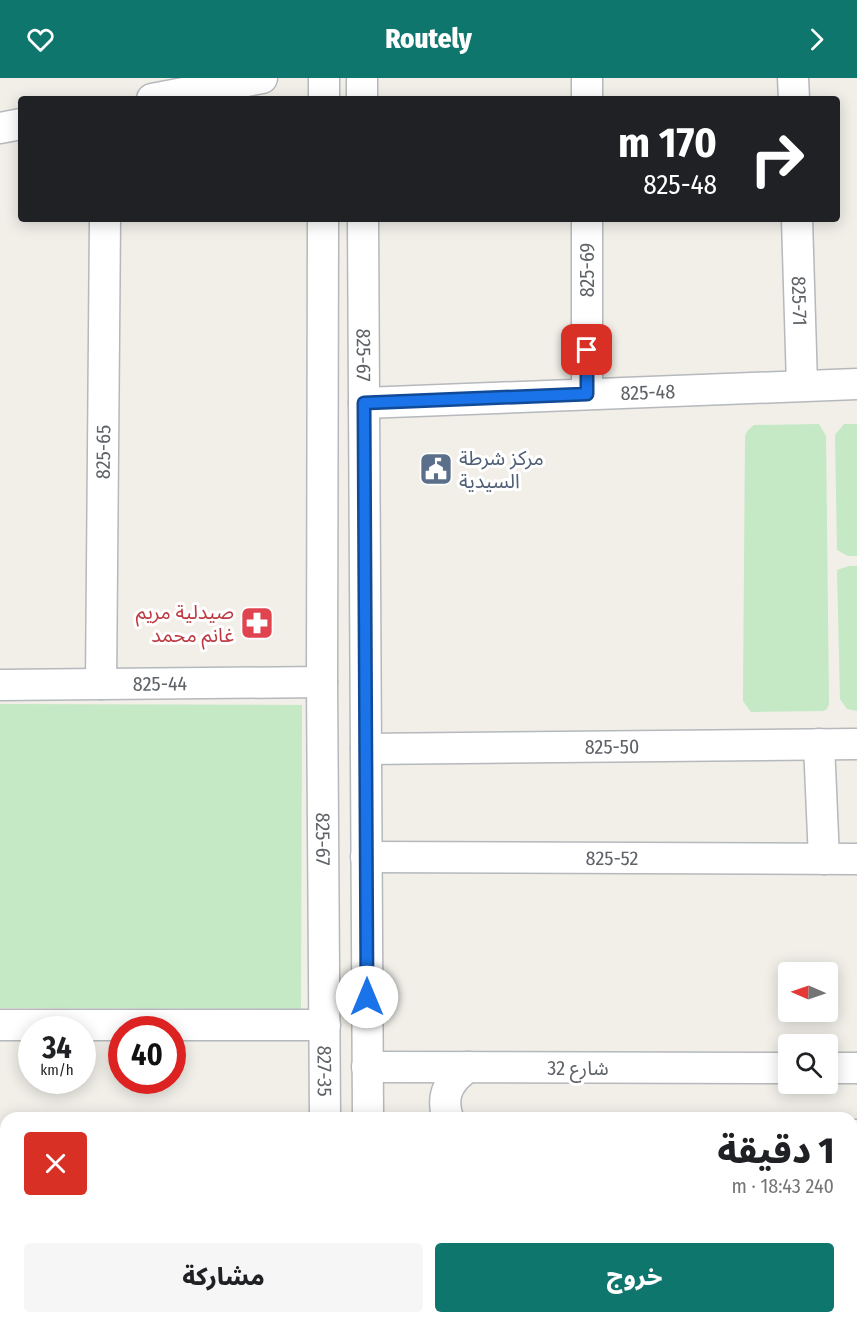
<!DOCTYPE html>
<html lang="ar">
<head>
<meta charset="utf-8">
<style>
  body { margin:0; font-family:"Fira Sans Condensed","Noto Sans Arabic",sans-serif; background:#f6f6f6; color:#202124; direction:rtl; height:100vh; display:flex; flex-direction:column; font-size:22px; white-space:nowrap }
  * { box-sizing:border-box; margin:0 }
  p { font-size:20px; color:#757577 }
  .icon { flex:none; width:33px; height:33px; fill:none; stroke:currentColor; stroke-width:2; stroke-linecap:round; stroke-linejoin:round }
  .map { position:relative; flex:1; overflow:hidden; direction:ltr }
  .details { position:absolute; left:0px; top:1034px; width:858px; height:212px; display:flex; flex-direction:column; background:#fff; border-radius:18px 18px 0 0; box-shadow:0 3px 15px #0003; direction:rtl }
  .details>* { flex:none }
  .guide { position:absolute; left:18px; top:18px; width:822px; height:126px; border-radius:6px; box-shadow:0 3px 15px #0003; direction:rtl; background:#202124; color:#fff; overflow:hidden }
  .needle { width:39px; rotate:272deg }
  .fabs { position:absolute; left:778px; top:884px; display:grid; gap:12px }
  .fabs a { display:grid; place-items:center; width:60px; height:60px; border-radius:6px; background:#fff; box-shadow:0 3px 15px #0003; font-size:30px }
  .speed { position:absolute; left:18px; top:938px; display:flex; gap:12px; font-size:30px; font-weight:700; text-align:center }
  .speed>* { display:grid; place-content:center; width:78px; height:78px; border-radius:50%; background:#fff; box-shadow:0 3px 15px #0003; line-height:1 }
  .speed small { font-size:15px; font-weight:400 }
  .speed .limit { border:9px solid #d22; background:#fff; color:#111 }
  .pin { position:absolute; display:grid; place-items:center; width:51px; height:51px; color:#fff; margin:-26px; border-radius:12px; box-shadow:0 3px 9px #0006 }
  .me { position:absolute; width:66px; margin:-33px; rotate:0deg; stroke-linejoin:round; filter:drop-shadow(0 0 4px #0008) }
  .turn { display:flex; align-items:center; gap:21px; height:126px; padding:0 24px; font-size:27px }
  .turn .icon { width:78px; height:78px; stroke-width:2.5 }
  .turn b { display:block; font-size:42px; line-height:51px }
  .round { display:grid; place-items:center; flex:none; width:63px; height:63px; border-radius:6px; background:#f6f6f6 }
  .head { display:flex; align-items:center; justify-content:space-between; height:102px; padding:0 24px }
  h1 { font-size:36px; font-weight:800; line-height:45px }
  .primary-button { display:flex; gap:12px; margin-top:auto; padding:12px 24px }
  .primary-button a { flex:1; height:69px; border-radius:6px; background:#0f766e; color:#fff; font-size:24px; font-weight:800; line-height:69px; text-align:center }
  .primary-button a+a { background:#f6f6f6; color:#202124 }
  header { display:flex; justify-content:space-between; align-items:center; height:78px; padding:0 24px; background:#0f766e; color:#fff; font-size:27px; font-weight:800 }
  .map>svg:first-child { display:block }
</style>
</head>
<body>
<header><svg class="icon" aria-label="forward" viewBox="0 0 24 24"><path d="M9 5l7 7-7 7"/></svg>Routely<svg class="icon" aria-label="heart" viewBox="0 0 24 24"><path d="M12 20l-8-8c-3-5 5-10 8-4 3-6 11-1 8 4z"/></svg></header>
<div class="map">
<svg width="857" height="1244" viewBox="0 0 857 1244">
  <rect width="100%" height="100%" fill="#f1efe8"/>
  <!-- green -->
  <g fill="#c5e8c5">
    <polygon points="819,346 826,358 829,626 827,631 823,633 751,634 743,623 745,358 748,352 754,347"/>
    <polygon points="844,346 857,346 857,478 848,478 837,472 835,357"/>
    <polygon points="849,488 857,488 857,633 847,631 840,621 837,492"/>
    <polygon points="0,626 302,627 301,931 0,930"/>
  </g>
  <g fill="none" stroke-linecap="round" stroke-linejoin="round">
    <!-- minor casing -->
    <g stroke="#b5b8bc" stroke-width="33">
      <g id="minor">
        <polyline points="362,0 362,21"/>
        <polyline points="793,0 794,21"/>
        <polyline points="152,21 262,0"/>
        <polyline points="324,21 324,0"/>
        <polyline points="587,21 587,0"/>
        <polyline points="0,50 21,46"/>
        <path id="s1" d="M323,141L322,604L325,1040"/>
        <path id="s2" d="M363,141L368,1040"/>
        <path id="s3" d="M797,141L802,307"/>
        <polyline points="587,316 587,141"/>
        <path id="s4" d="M364,325L857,306"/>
        <path id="s5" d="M101,606L105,141"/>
        <path id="s6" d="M0,607L322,604"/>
        <polyline points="819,666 824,781"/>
        <path id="s7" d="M366,671L857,666"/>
        <path id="s8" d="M366,779L857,781"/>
        <polyline points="0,947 325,947"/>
        <polyline points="367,989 789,990"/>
        <polyline points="828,990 857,990"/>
        <path d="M448,1040C440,1017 450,1001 468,989"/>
        <polyline points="852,1057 857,1057"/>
        <polyline points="0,1093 6,1093"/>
        <polyline points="98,1239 98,1244"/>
        <polyline points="326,1239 326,1244"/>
        <polyline points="368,1239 368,1244"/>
      </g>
    </g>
    <!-- minor -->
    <use href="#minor" stroke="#fff" stroke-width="30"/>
  </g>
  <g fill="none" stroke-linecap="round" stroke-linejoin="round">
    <!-- route casing -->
    <g stroke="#114b97" stroke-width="15">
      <polyline id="route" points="367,919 364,325 587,316 587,272"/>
    </g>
    <!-- route -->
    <use href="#route" stroke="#1a73e8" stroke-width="10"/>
  </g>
  <!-- icons -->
  <defs>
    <g id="civic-square" transform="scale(1.725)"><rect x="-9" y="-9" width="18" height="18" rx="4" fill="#5c6f8a" stroke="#fff"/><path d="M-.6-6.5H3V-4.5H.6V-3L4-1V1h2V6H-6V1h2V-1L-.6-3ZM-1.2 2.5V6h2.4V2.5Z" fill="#fff"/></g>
    <g id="pharmacy-square" transform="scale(1.725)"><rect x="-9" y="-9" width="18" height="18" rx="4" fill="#e0444e" stroke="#fff"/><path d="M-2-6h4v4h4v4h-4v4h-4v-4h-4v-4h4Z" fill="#fff"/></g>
  </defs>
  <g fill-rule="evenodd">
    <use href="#civic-square" x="436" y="391"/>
    <use href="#pharmacy-square" x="257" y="545"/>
  </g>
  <g text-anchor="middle" stroke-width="6" stroke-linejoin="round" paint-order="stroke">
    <!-- street labels -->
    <g font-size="20" fill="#5f6368" stroke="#fff">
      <text transform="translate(587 192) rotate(-90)" y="7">825-69</text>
      <text dy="7" stroke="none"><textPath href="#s3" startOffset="82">825-71</textPath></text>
      <text dy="7" stroke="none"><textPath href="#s2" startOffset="136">825-67</textPath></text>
      <text dy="7" stroke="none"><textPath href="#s4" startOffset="284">825-48</textPath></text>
      <text dy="7" stroke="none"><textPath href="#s5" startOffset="232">825-65</textPath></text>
      <text dy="7" stroke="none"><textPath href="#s6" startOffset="160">825-44</textPath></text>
      <text dy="7" stroke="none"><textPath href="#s7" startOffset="246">825-50</textPath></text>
      <text dy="7" stroke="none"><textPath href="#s1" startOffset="620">825-67</textPath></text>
      <text dy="7" stroke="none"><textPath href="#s8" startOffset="246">825-52</textPath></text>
      <text x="578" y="997">شارع 32</text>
      <text dy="7" stroke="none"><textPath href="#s1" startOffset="852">827-35</textPath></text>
    </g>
    <!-- service labels -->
    <g font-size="20" fill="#4e5e75" stroke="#fff" text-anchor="start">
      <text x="459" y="387">مركز شرطة<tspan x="459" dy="23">السيدية</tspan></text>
    </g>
    <!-- health labels -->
    <g font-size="20" fill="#be3a42" stroke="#fff" text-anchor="end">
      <text x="234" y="541">صيدلية مريم<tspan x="234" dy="23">غانم محمد</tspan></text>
    </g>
  </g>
</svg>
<div class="fabs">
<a><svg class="needle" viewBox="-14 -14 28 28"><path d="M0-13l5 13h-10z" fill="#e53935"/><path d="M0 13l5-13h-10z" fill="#757577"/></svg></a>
<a><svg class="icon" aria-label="search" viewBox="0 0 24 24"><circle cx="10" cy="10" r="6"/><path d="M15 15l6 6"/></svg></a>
</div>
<div class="speed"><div>34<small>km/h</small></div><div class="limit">40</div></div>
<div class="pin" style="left:587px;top:272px;background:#d93025"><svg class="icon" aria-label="arrive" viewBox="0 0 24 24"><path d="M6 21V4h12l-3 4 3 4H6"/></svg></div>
<svg class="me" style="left:367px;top:919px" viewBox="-20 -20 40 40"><circle r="19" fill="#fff"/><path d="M0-13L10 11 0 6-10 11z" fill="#1a73e8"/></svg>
<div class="guide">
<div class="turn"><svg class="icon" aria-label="right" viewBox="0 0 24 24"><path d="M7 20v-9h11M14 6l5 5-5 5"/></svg><div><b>170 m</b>825-48</div></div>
</div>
<section class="details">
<div class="head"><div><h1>1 دقيقة</h1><p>240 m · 18:43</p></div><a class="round" style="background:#d93025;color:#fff"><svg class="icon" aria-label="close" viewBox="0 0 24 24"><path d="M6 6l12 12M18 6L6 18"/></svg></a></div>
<div class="primary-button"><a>خروج</a><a>مشاركة</a></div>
</section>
</div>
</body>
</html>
